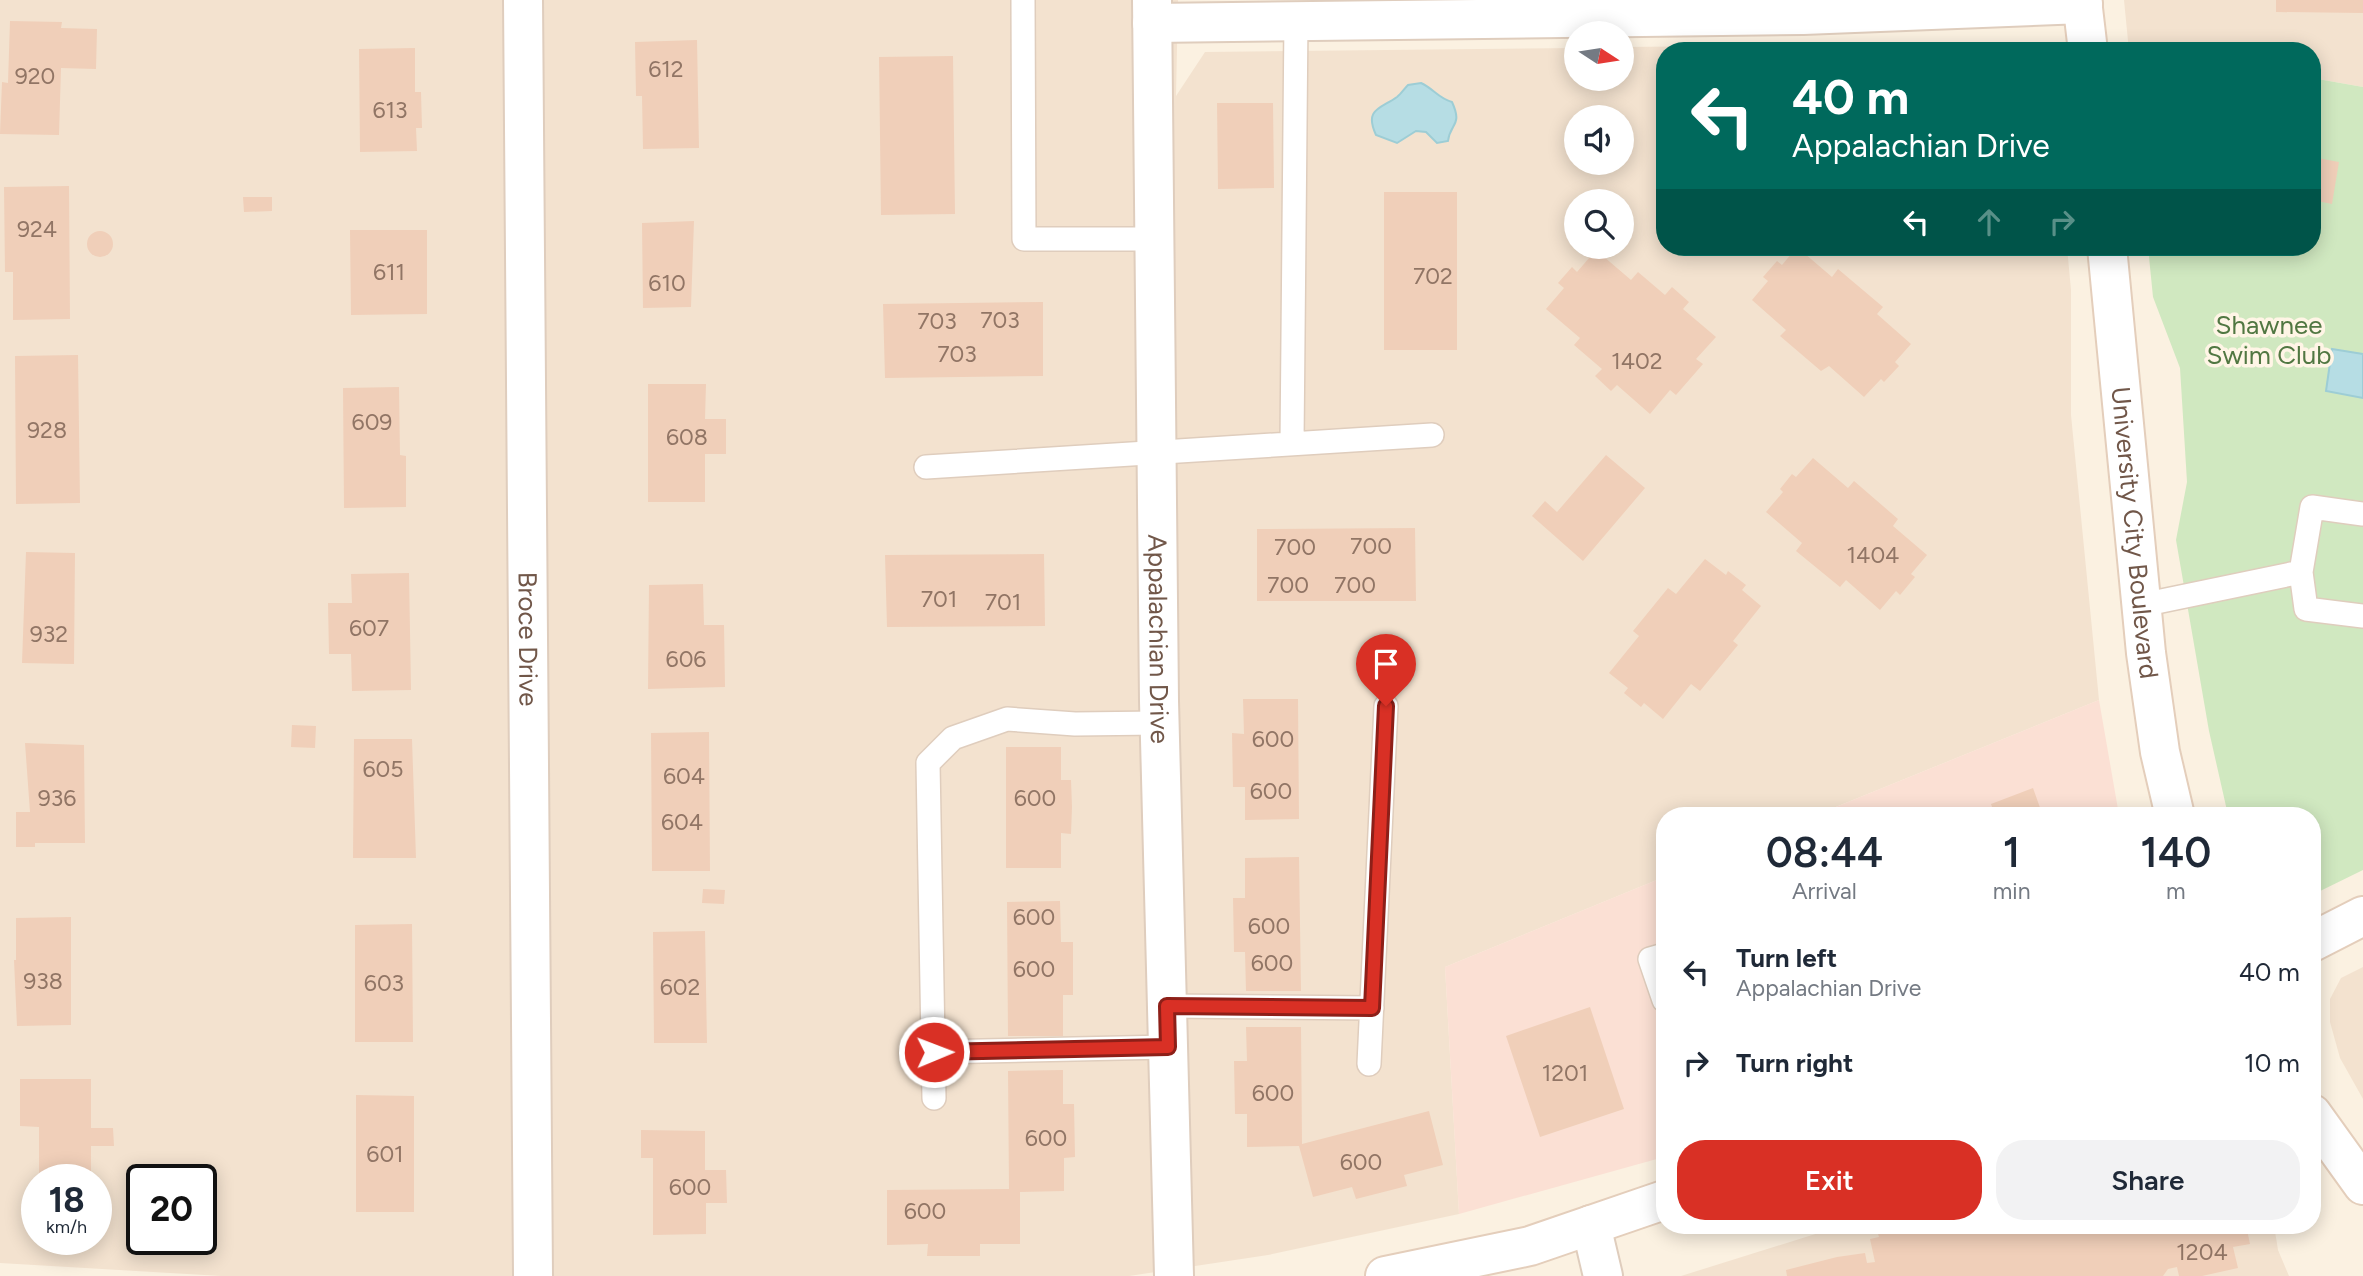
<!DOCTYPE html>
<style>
body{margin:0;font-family:Figtree,sans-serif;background:#f2f2f3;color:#1f2937;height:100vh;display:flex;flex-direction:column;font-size:26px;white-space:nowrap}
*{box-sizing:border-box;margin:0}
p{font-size:23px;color:#747a83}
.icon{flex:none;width:38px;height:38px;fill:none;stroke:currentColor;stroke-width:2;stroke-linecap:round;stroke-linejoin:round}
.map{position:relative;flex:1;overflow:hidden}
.details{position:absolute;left:1656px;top:807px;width:665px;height:427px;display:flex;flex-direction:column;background:#fff;border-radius:28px;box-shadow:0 4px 18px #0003}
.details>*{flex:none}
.guide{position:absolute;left:1656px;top:42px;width:665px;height:214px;border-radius:28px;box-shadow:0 4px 18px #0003;background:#00695c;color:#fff;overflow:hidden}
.needle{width:46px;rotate:102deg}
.fabs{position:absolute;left:1564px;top:21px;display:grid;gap:14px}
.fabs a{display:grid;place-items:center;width:70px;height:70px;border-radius:50%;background:#fff;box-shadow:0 4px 18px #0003;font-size:35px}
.speed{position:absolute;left:21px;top:1164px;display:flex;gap:14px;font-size:35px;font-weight:700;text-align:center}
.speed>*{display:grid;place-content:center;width:91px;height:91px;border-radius:50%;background:#fff;box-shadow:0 4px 18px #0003;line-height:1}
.speed small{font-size:18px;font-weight:400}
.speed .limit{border:4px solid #111;border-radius:10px;background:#fff;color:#111}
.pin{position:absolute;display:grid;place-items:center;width:60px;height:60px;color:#fff;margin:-72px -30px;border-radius:50% 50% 50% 0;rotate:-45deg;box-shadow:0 0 7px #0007}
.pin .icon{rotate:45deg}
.me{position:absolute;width:77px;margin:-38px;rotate:89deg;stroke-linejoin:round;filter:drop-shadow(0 0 5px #0008)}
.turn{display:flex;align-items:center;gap:24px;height:147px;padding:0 21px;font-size:32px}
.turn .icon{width:91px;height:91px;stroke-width:2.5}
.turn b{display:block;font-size:49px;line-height:60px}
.lanes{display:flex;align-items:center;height:66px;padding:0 21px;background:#0003;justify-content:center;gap:35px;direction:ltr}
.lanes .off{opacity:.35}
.eta{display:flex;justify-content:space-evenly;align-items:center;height:119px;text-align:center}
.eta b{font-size:42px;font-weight:600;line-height:49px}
.cta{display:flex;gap:14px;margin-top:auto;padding:14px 21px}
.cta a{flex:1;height:80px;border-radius:28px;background:#d93025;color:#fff;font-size:28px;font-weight:600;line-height:80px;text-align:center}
.cta a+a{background:#f2f2f3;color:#1f2937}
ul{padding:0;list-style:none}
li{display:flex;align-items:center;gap:21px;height:91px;padding:0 21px}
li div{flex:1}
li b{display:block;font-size:26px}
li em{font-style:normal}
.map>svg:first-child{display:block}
.residential{fill:#f3e2cf;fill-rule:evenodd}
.commercial{fill:#fbe0d4}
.green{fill:#d0e8c0}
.water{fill:#b6dde4;stroke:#9dcdd5;stroke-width:2}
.building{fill:#f0cfb9}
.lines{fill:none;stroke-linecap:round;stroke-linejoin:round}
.service-casing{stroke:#dfcdbd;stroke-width:26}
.minor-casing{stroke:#dfcdbd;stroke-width:42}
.secondary-casing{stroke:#e4cebb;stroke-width:42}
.service{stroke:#fff;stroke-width:23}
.minor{stroke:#fff;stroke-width:38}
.secondary{stroke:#fff;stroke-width:38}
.route-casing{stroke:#8d1f18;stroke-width:18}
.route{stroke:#d93025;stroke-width:12}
.labels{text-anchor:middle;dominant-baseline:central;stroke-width:7;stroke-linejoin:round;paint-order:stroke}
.number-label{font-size:23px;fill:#917565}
.park-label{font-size:26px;fill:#517742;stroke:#fff5e6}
.street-label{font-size:26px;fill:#715749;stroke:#fff5e6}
</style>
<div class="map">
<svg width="2363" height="1276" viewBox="0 0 2363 1276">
<rect width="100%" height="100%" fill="#fbf1e1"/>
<path class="residential" d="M0,0H1178L1176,96L1205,52L1577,48V79H1622V47L2024,43L2033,51H1664V247H2067L2071,290V415L2099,700L1816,815L1664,816V877L1445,967L1459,1214L1268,1255L1129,1276H221L0,1263ZM1577,117H1622V163H1577ZM1577,201H1622V247H1577ZM37,1180H96V1239H37ZM142,1180H201V1239H142Z
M2124,0H2363V87L2312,78V51H2129Z
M2363,967V1099L2340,1058L2330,1022V999L2341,978Z
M1844,1225H2274L2278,1250L2289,1276H1681Z"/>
<path class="commercial" d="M2099,700L2119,815H1816Z
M1664,877V1157L1459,1214L1445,967Z"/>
<path class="green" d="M2312,78L2363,87V870L2312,895V816L2228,815L2209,731L2176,540L2187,482L2180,368L2153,297L2148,247H2312Z"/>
<path class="water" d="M1421,83C1434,89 1438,98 1452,102C1463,126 1450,123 1448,141L1437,143L1426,132L1416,131L1397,143L1376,135C1364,109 1380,109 1397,97C1401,94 1404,89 1408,85Z
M2332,349L2363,354V398L2326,391Z"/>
<path class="building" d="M2276,0H2363V13L2276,12Z
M10,21L62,22L61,28L97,29L96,69L61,68L59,135L0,134L2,82L8,83Z
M697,40L699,148L643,149L642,96H636L635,42Z
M415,48V92H421L422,128H416L417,151L360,152L359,49Z
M953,56L955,214L881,215L879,57Z
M1217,103H1273L1274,188L1218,189Z
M2312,157L2339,162L2332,204L2312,200Z
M69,186L70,319L13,320V272H5L4,187Z
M1384,192H1457V350H1384Z
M243,197H272V211L244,212Z
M694,221L691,307L643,308L642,223Z
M350,230H427V314L351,315Z
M87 244a13 13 0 1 1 26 0a13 13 0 1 1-26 0Z
M1797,247L1832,277L1838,269L1883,307L1877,314L1911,344L1895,362L1899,366L1884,382L1881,379L1864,397L1829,366L1821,371L1780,336L1786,330L1752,300L1768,281L1763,277L1777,261L1782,265Z
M1596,250L1631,280L1638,272L1665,295L1672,287L1689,302L1683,309L1716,337L1696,359L1703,364L1676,395L1670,390L1650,414L1617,385L1611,391L1595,376L1602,369L1574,345L1580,338L1546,309L1564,288L1558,283L1572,267L1577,272Z
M1043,302V376L885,378L883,304Z
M78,355L80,503L16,504L15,356Z
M648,384H706L705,419H726V454H705V502H648Z
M399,387L400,455L406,456V507L344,508L343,388Z
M1606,455L1645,488L1583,561L1532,516L1545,501L1557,512Z
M1813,458L1848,488L1854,481L1898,519L1893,526L1927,555L1911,574L1915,577L1900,595L1896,591L1880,610L1846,580L1840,587L1796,551L1802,543L1766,512L1783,492L1780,489L1792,474L1796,477Z
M1415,528L1416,601H1257V529Z
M26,552L75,553L74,664L22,663Z
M1044,554L1045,626L887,627L885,555Z
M1705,559L1726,575L1728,571L1746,585L1742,590L1761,606L1733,641L1738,645L1700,691L1691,684L1663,719L1644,703L1641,707L1624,693L1628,688L1609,673L1639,636L1633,631L1668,588L1676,594Z
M409,573L411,690L352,691L351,654H329L328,603H352L351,574Z
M703,584L704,625H724L725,687L648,689L649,585Z
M1243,699H1298L1299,819L1245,820V787H1233L1232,733L1244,734Z
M292,725L316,726L315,748L291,747Z
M709,732L710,871H652L651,733Z
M354,739H412L416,858H353Z
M25,743L84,745L85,843H35V847H16V812H30Z
M1006,747H1061V780H1071L1072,807L1071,834L1061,833V868H1006Z
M2033,788L2043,816H1995L1991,804Z
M1299,857L1301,991H1246L1245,952H1234L1233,898H1245V858Z
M703,889L725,890L724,904L702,903Z
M1060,901L1061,942H1073V995H1063V1036H1008L1007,902Z
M71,917V1025L17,1026L14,960H16V918Z
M412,924L413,1042H355V925Z
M705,931L707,1043H654L653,932Z
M1590,1007L1624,1109L1540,1137L1506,1036Z
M1246,1027H1301L1302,1144L1429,1111L1443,1165L1404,1175L1407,1186L1356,1199L1352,1187L1313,1197L1299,1146L1247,1147V1114H1235L1234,1061H1247Z
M1063,1070V1104H1074L1075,1157L1064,1158V1191L1020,1192V1244H980V1256H927L928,1244L887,1245V1190L1009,1189L1008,1071Z
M20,1079H91V1128H113L114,1146H91V1180H39V1127L20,1126Z
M356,1095L414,1096V1212H356Z
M641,1130L705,1131V1170H726L727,1203H706V1234L653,1235V1158H641Z
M1902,1225H1917L1918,1228L1935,1225H2246L2250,1244L2233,1247L2238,1268L2202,1276H2179L2177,1267L2168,1269L2163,1276H1787L1786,1270L1837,1257L1865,1253L1867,1263L1875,1262L1870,1239L1879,1237L1877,1230Z"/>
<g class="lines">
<g class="service-casing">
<path id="service" d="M1023,0L1024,239H1154
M1292,443L1296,19
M926,467L1432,435
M2363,514L2312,507L2301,572L2306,609L2363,616
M2142,605L2301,572
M1664,955L1650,959L1664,1000
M1167,1006L1372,1008
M934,1052L1168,1047
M1369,1064L1386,706
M934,1098L928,763L953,738L1007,719L1075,724L1159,723"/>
</g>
<g class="minor-casing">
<g id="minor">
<path id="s1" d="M523,0L533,1276"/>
<path id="s2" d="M1152,0L1159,701L1174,1276"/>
<path d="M1152,23L1803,15L2083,4"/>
<path d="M1591,1225L1603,1276"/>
</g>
</g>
<g class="secondary-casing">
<g id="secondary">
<path d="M2082,0L2088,51"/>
<path id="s3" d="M2107,247L2146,653L2160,752L2175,816"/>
<path d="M2312,942L2363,916"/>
<path d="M2312,1114L2363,1185"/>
<path d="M1385,1276L1530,1246L1664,1200"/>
</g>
</g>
<use href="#service" class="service"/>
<use href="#minor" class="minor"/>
<use href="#secondary" class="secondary"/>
</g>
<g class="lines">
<g class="route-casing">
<path id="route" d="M934,1052L1168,1047L1167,1006L1372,1008L1386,706"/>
</g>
<use href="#route" class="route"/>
</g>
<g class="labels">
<g class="number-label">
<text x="666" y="69">612</text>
<text x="35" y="76">920</text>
<text x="390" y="110">613</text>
<text x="37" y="229">924</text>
<text x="389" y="272">611</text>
<text x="1433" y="276">702</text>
<text x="667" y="283">610</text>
<text x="1000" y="320">703</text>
<text x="937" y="321">703</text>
<text x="957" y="354">703</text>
<text x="1637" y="361">1402</text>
<text x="372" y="422">609</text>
<text x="47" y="430">928</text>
<text x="687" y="437">608</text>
<text x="1371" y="546">700</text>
<text x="1295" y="547">700</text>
<text x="1873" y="555">1404</text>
<text x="1288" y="585">700</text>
<text x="1355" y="585">700</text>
<text x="939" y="599">701</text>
<text x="1003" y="602">701</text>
<text x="369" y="628">607</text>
<text x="49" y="634">932</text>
<text x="686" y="659">606</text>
<text x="1273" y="739">600</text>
<text x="383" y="769">605</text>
<text x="684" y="776">604</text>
<text x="1271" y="791">600</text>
<text x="57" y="798">936</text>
<text x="1035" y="798">600</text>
<text x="682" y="822">604</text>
<text x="1034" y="917">600</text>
<text x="1269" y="926">600</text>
<text x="1272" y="963">600</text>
<text x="1034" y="969">600</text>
<text x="43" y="981">938</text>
<text x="384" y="983">603</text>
<text x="680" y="987">602</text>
<text x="1565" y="1073">1201</text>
<text x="1273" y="1093">600</text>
<text x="1046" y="1138">600</text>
<text x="385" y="1154">601</text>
<text x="1361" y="1162">600</text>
<text x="690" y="1187">600</text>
<text x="925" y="1211">600</text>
<text x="2202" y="1252">1204</text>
</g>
<g class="park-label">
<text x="2269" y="325">Shawnee<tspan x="2269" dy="30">Swim Club</tspan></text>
</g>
<g class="street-label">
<text stroke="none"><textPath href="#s3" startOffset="287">University City Boulevard</textPath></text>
<text stroke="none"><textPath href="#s1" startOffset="639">Broce Drive</textPath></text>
<text stroke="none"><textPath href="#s2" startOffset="639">Appalachian Drive</textPath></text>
</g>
</g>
</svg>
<div class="fabs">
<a><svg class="needle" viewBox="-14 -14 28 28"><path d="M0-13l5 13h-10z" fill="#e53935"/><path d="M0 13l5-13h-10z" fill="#747a83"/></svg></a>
<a><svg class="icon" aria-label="sound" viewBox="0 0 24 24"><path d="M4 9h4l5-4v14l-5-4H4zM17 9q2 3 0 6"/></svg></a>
<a><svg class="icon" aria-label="search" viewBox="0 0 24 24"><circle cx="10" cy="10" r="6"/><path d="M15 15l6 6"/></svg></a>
</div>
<div class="speed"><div>18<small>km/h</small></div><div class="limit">20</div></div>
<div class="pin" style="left:1386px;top:706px;background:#d93025"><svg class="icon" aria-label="arrive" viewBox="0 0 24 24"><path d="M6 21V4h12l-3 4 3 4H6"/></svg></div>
<svg class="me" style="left:934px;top:1052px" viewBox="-20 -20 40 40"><circle r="17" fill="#d93025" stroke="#fff" stroke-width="3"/><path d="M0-11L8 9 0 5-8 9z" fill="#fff"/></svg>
<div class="guide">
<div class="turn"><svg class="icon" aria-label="left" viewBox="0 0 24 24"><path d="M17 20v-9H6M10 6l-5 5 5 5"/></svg><div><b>40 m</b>Appalachian Drive</div></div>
<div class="lanes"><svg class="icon" aria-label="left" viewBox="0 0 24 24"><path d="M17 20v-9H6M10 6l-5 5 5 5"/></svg><svg class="icon off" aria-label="ahead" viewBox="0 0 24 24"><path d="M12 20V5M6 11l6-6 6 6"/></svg><svg class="icon off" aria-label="right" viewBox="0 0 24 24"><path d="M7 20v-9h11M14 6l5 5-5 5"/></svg></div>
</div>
<section class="details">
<div class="eta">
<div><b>08:44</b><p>Arrival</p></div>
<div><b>1</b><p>min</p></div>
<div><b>140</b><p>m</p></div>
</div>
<ul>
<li><svg class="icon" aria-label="left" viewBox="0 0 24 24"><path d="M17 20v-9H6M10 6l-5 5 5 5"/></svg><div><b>Turn left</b><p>Appalachian Drive</p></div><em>40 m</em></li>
<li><svg class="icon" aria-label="right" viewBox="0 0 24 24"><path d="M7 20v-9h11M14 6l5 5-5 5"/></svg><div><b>Turn right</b></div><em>10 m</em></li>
</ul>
<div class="cta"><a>Exit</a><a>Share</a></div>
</section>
</div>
